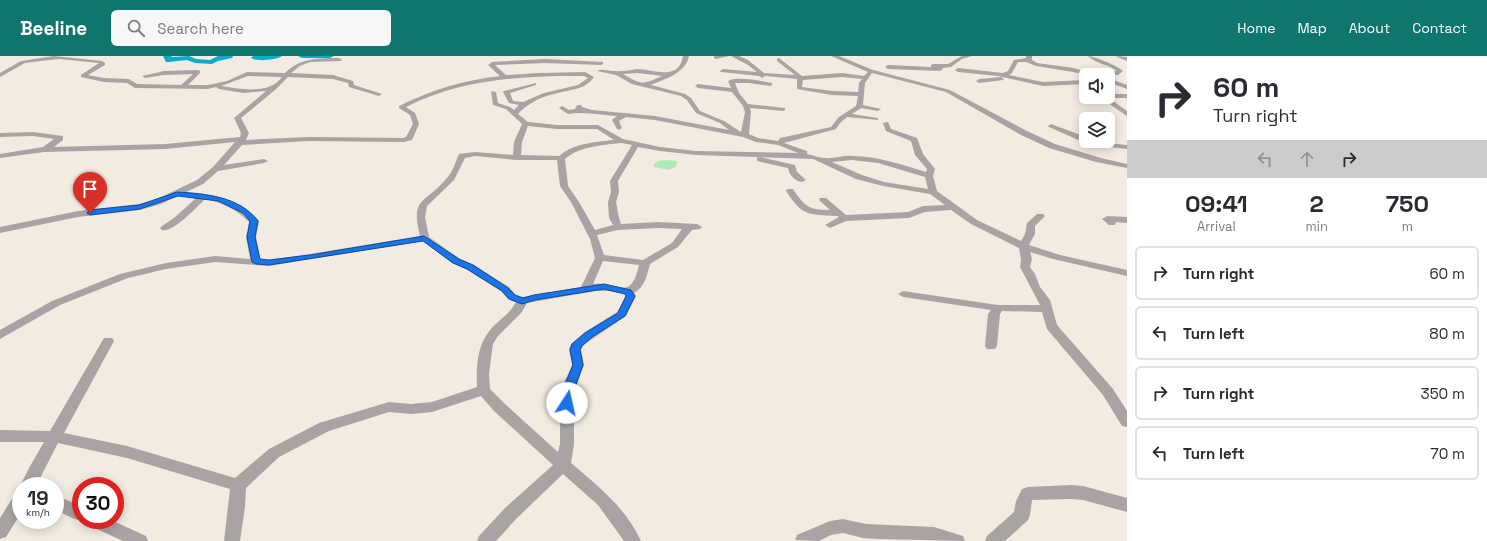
<!DOCTYPE html>
<style>
body{margin:0;font-family:"Space Grotesk",sans-serif;background:#f7f7f7;color:#2b2b33;height:100vh;display:flex;flex-direction:column;font-size:15px;white-space:nowrap}
*{box-sizing:border-box;margin:0}
p{font-size:13px;color:#7c7c81}
.icon{flex:none;width:22px;height:22px;fill:none;stroke:currentColor;stroke-width:2;stroke-linecap:round;stroke-linejoin:round}
.map{position:relative;flex:1;overflow:hidden}
.drawer{display:flex;flex-direction:column;background:#fff;width:360px}
.drawer>*{flex:none}
.banner{background:#fff;color:#2b2b33;overflow:hidden}
.tools{position:absolute;left:1079px;top:12px;display:grid;gap:8px}
.tools a{display:grid;place-items:center;width:36px;height:36px;border-radius:6px;background:#fff;box-shadow:0 2px 10px #0003;font-size:20px}
.speed{position:absolute;left:12px;top:421px;display:flex;gap:8px;font-size:20px;font-weight:700;text-align:center}
.speed>*{display:grid;place-content:center;width:52px;height:52px;border-radius:50%;background:#fff;box-shadow:0 2px 10px #0003;line-height:1}
.speed small{font-size:10px;font-weight:400}
.speed .limit{border:6px solid #d22;background:#fff;color:#111}
.pin{position:absolute;display:grid;place-items:center;width:34px;height:34px;color:#fff;margin:-41px -17px;border-radius:50% 50% 50% 0;rotate:-45deg;box-shadow:0 0 4px #0007}
.pin .icon{rotate:45deg}
.me{position:absolute;width:44px;margin:-22px;rotate:10deg;stroke-linejoin:round;filter:drop-shadow(0 0 3px #0008)}
.turn{display:flex;align-items:center;gap:14px;height:84px;padding:0 20px;font-size:18px}
.turn .icon{width:52px;height:52px;stroke-width:2.5}
.turn b{display:block;font-size:28px;line-height:34px}
.lanes{display:flex;align-items:center;height:38px;padding:0 20px;background:#0003;justify-content:center;gap:20px;direction:ltr}
.lanes .off{opacity:.35}
.eta{display:flex;justify-content:space-evenly;align-items:center;height:68px;text-align:center}
.eta b{font-size:24px;font-weight:600;line-height:28px}
ul{padding:0;list-style:none}
li{display:flex;align-items:center;gap:12px;height:54px;margin:0 8px 6px;padding:0 12px;border:2px solid #e1e1e2;border-radius:6px}
li div{flex:1}
li b{display:block;font-size:15px}
li em{font-style:normal}
header{display:flex;align-items:center;gap:24px;box-sizing:border-box;height:56px;padding:0 20px;background:#0f766e;color:#fff}
header strong{font-size:19px}
nav{display:flex;gap:22px;margin-inline-start:auto;font-size:14px}
.search{width:280px;height:36px;background:#f7f7f7;display:flex;align-items:center;gap:10px;box-sizing:border-box;padding:0 14px;border-radius:6px;color:#7c7c81;font-size:15px}
main{display:flex;flex:1;min-height:0}
.map>svg:first-child{display:block}
.green{fill:#acebb7}
.lines{fill:none;stroke-linecap:round;stroke-linejoin:round}
.river{fill:#0cabc7;fill-rule:evenodd}
.minor{fill:#a9a4a3;fill-rule:evenodd}
.route{fill:#1a73e8;stroke:#114b97}
</style>
<header>
<strong>Beeline</strong>
<div class="search"><svg class="icon" aria-label="search" viewBox="0 0 24 24"><circle cx="10" cy="10" r="6"/><path d="M15 15l6 6"/></svg>Search here</div>
<nav><a>Home</a><a>Map</a><a>About</a><a>Contact</a></nav>
</header>
<main>
<div class="map">
<svg width="1127" height="485" viewBox="0 0 1127 485">
<rect width="100%" height="100%" fill="#f2ebe2"/>
<path class="green" d="M666,104L677,105L676,111L669,114L654,111V108L658,105Z"/>
<g class="lines">
<path class="river" d="M163,0H171L172,1L189,0L196,3L210,4L218,0H233L232,2L218,5L212,8L195,7L187,4L169,6H166Z
M253,0H282C276,4 257,6 251,2Z
M298,0H334L330,2H302Z"/>
<path class="minor" d="M54,0L102,5L105,7V9L88,19L104,22L129,23L137,28L181,29L193,18L164,19L145,22L142,20L164,15L198,14L200,15V17L188,29H208L227,25L247,16L285,17C300,2 318,2 339,2L342,4L341,5L310,6L300,10L291,17L333,19L353,25L354,29L382,38L379,40L349,31L348,27L333,23L288,21L275,34L241,62L249,77L246,84L308,81L403,82L406,81L413,68L410,59L399,52V50C431,34 464,24 500,20L488,9L492,6L545,3L603,6V8L601,9L545,7L495,9L506,19L539,17L585,16L594,21C584,35 570,33 554,38C541,41 528,47 518,58L528,66L557,69H598L623,83L660,91L696,95L798,97L778,89L756,86L743,81L655,64L626,61L619,65L622,72L619,74L617,73L612,64L617,60C600,59 584,55 568,58L559,52L562,50L569,54L575,53L577,49H581L582,51L592,54L655,60L729,74L720,67L696,57L687,44L681,40L632,28L616,19L597,15C602,12 609,15 615,15C622,16 630,14 637,13C653,13 679,26 683,0H689C686,17 665,23 651,29L685,38L691,42L700,55L724,65L741,76L745,56L743,50L732,36L698,32L695,30L698,28L731,32L728,25C736,20 762,25 772,27V29L770,30L749,27H735L739,37L748,48L785,52V54L783,55L750,52L751,56L749,78L758,82L778,85L780,82L831,71L839,61L856,50L858,40L832,39L797,33V23L765,20L762,22L759,20L721,16L720,15L723,13L757,16L748,9L731,0H739L748,4L764,17L795,19L777,5V3L779,2L802,20L842,17L864,20L868,16L831,0H839L873,14L950,34L1027,75L1055,88L1101,102L1127,108V112L1096,106L1049,92L1021,79L946,36L872,17L865,27L863,49L881,53L878,55L861,52L852,58L878,62V64L847,61L840,67L836,73L784,87L807,95V98C813,99 819,102 825,102C834,103 844,99 853,100C878,100 902,109 926,116L927,113L915,99L911,85L886,75L883,67L888,66L891,73L917,82L923,98L935,113L933,120L937,135L977,164L1021,185L1025,178L1027,167L1037,158H1043L1045,160L1035,170V178L1029,189L1060,199L1127,214V220L1053,203L1030,196L1032,203L1030,211L1035,218L1040,231L1050,244L1057,269L1113,333L1127,355V371L1122,370L1103,339L1047,273L1042,256L1002,255L1000,258L997,290L995,293H987L985,290L988,258L991,254L903,241L898,238L903,235L998,249H1040L1020,211L1021,203L1019,192L971,168L951,154L925,156L909,162L846,165L830,172L825,169L839,161L837,160C808,158 803,161 786,135L787,133H793C805,151 809,154 830,154L819,144L820,142H826L846,159L908,156L923,150L945,149L930,138L883,130L856,123L813,103L696,99L660,95L638,91L618,125L619,136L616,146L619,162L621,168L658,166L697,168L702,171L700,173L692,174L678,191L650,208C647,219 645,231 634,237L636,240L626,260L582,290L581,293L584,309L576,331L574,347V388L571,407C598,430 626,452 641,485H624L598,449L563,418L517,462L496,485H477L479,480L505,452L553,409L494,355L481,340L432,356L411,358L389,356L329,375L279,401L246,432L245,451L240,485H224L230,433L127,402L58,387L36,430H21V431L20,430L29,412L44,386H0V374L50,375L104,282H112L114,285L64,377L127,390L235,422L269,393L319,367L389,346L411,348L432,346L477,331C476,312 477,289 490,274C498,264 510,258 516,246L508,243L501,235L466,213L452,207L423,185L269,210L215,206L166,213L128,222L60,249L0,283V274L52,245L120,218L166,207L215,200L250,203L246,181L249,166C237,154 222,146 205,143C197,151 173,177 162,174L160,172L162,170L174,162L196,142L177,140L161,148L140,154L78,161L0,177V171L78,155L139,148L155,144L197,124L213,111L235,86L165,93L44,96L0,102V98L43,91L54,83L33,80L0,81V77L33,76L63,80V84L54,91L165,88L240,81L241,77L234,62L266,35L243,37L219,33L216,31L208,33L135,32L127,27L104,26L81,21V19L99,7L59,3L41,5L25,7L0,21V17L21,5ZM638,17L662,20C642,29 642,29 623,18ZM248,20L282,21C269,39 240,33 221,30ZM563,20H584L588,22L578,29L544,37L523,46L513,45L510,37L536,29V27L504,35L503,36L509,47L519,49L514,54L510,51L498,47L496,36L491,35L493,49L506,53L522,68L514,86L513,99L475,96L459,98C455,107 453,116 446,123C425,148 410,141 420,180L310,198L269,204L260,203L256,181L259,165C241,143 211,138 186,136L203,128L218,115L264,107L268,105L264,103L224,109L242,89L308,85L404,86L412,84L419,68L415,57L406,51C455,26 508,21 563,20ZM842,21L862,23L859,27L858,36L832,35L802,31L803,24ZM528,70L557,73H597L614,84C595,86 574,87 559,100L521,99L522,86ZM622,87L632,89L610,125L611,136L608,146L609,162L613,169L595,174L579,146L568,130L565,103C580,90 603,89 622,87ZM475,100L517,104H557L560,130L571,146L590,183L595,202L581,231L523,241L516,239L509,231L474,209L460,203L429,181L425,161L427,150L454,124L465,102ZM852,104L878,107L925,121L928,133L884,126L862,119L832,106ZM658,172L682,173L672,187L643,204L604,199L597,179L618,174ZM603,205L639,209C630,247 620,225 593,228ZM595,235H608L625,238L626,240L617,256L585,276L571,288L569,293L572,309L562,331L560,347V388L558,396L504,347L490,333L489,318L493,288L498,280L522,256L527,247Z
M714,0H729L716,3L714,2Z
M962,0H972L962,3L951,11L942,12L943,13L940,15L888,13L885,11L888,9L931,11V9L933,8H948Z
M1026,0H1032V4L1037,7L1074,12L1094,19H1086L1073,16L1036,10L1026,6H1018L1012,17L1009,19L1043,26L1086,24V28L1043,30L998,20L958,16L955,14L958,12L1003,17L1008,15L1014,4L1026,2Z
M1088,0C1094,0 1118,10 1123,15L1118,19H1094L1097,17L1117,15C1108,8 1098,9 1088,0Z
M1116,0L1127,1V5L1117,1Z
M1001,21L1004,23L1003,24L979,27L976,25L979,23Z
M1108,22L1127,29V33L1108,26Z
M1108,38H1127V42H1109L1127,55V60L1105,45L1103,41H1108Z
M1051,68L1086,81V85L1127,89V93L1100,90L1085,87L1049,71L1048,70Z
M757,101H760L795,109L797,116L806,124L802,126C795,125 789,119 788,112L757,105Z
M1107,160L1127,161V167L1116,166L1115,169H1109L1102,163Z
M1071,429L1083,430L1127,442V456L1083,444L1071,443L1032,444L1030,459L1028,464L1005,485H985L987,480L1014,456L1016,445L1022,433L1028,431Z
M21,436V457L6,481L0,483V462L15,438Z
M55,439L81,450V464H84C76,466 63,457 55,453Z
M843,463L866,468L934,471L963,480L965,485L878,483L863,482L843,477L831,479L819,485L795,484L797,479L830,465Z
M86,464H111L146,480L148,485H123L88,469Z"/>
</g>
<path class="route" d="M177,136C206,138 239,140 258,165L255,181L260,203L269,204L310,199L424,180L459,203L473,209L508,232L515,239L523,242L534,239L604,228L631,234L635,240L625,260L592,281L582,290L580,294L583,309L575,331L571,350H563L562,347L564,331L573,309L570,294L572,288L585,277L618,257L626,240L625,238L604,233L535,244L522,248L519,247L509,243L502,235L467,213L453,207L423,185L269,209L256,208L252,206L247,181L250,165L243,157L218,145L178,140L140,153L90,159L87,157L90,154L139,149Z"/>
</svg>
<div class="tools">
<a><svg class="icon" aria-label="sound" viewBox="0 0 24 24"><path d="M4 9h4l5-4v14l-5-4H4zM17 9q2 3 0 6"/></svg></a>
<a><svg class="icon" aria-label="layers" viewBox="0 0 24 24"><path d="M12 4l9 5-9 5-9-5zM3 14l9 5 9-5"/></svg></a>
</div>
<div class="speed"><div>19<small>km/h</small></div><div class="limit">30</div></div>
<div class="pin" style="left:90px;top:157px;background:#d93025"><svg class="icon" aria-label="arrive" viewBox="0 0 24 24"><path d="M6 21V4h12l-3 4 3 4H6"/></svg></div>
<svg class="me" style="left:567px;top:347px" viewBox="-20 -20 40 40"><circle r="19" fill="#fff"/><path d="M0-13L10 11 0 6-10 11z" fill="#1a73e8"/></svg>
</div>
<section class="drawer">
<div class="banner">
<div class="turn"><svg class="icon" aria-label="right" viewBox="0 0 24 24"><path d="M7 20v-9h11M14 6l5 5-5 5"/></svg><div><b>60 m</b>Turn right</div></div>
<div class="lanes"><svg class="icon off" aria-label="left" viewBox="0 0 24 24"><path d="M17 20v-9H6M10 6l-5 5 5 5"/></svg><svg class="icon off" aria-label="ahead" viewBox="0 0 24 24"><path d="M12 20V5M6 11l6-6 6 6"/></svg><svg class="icon" aria-label="right" viewBox="0 0 24 24"><path d="M7 20v-9h11M14 6l5 5-5 5"/></svg></div>
</div>
<div class="eta">
<div><b>09:41</b><p>Arrival</p></div>
<div><b>2</b><p>min</p></div>
<div><b>750</b><p>m</p></div>
</div>
<ul>
<li><svg class="icon" aria-label="right" viewBox="0 0 24 24"><path d="M7 20v-9h11M14 6l5 5-5 5"/></svg><div><b>Turn right</b></div><em>60 m</em></li>
<li><svg class="icon" aria-label="left" viewBox="0 0 24 24"><path d="M17 20v-9H6M10 6l-5 5 5 5"/></svg><div><b>Turn left</b></div><em>80 m</em></li>
<li><svg class="icon" aria-label="right" viewBox="0 0 24 24"><path d="M7 20v-9h11M14 6l5 5-5 5"/></svg><div><b>Turn right</b></div><em>350 m</em></li>
<li><svg class="icon" aria-label="left" viewBox="0 0 24 24"><path d="M17 20v-9H6M10 6l-5 5 5 5"/></svg><div><b>Turn left</b></div><em>70 m</em></li>
</ul>
</section>
</main>
